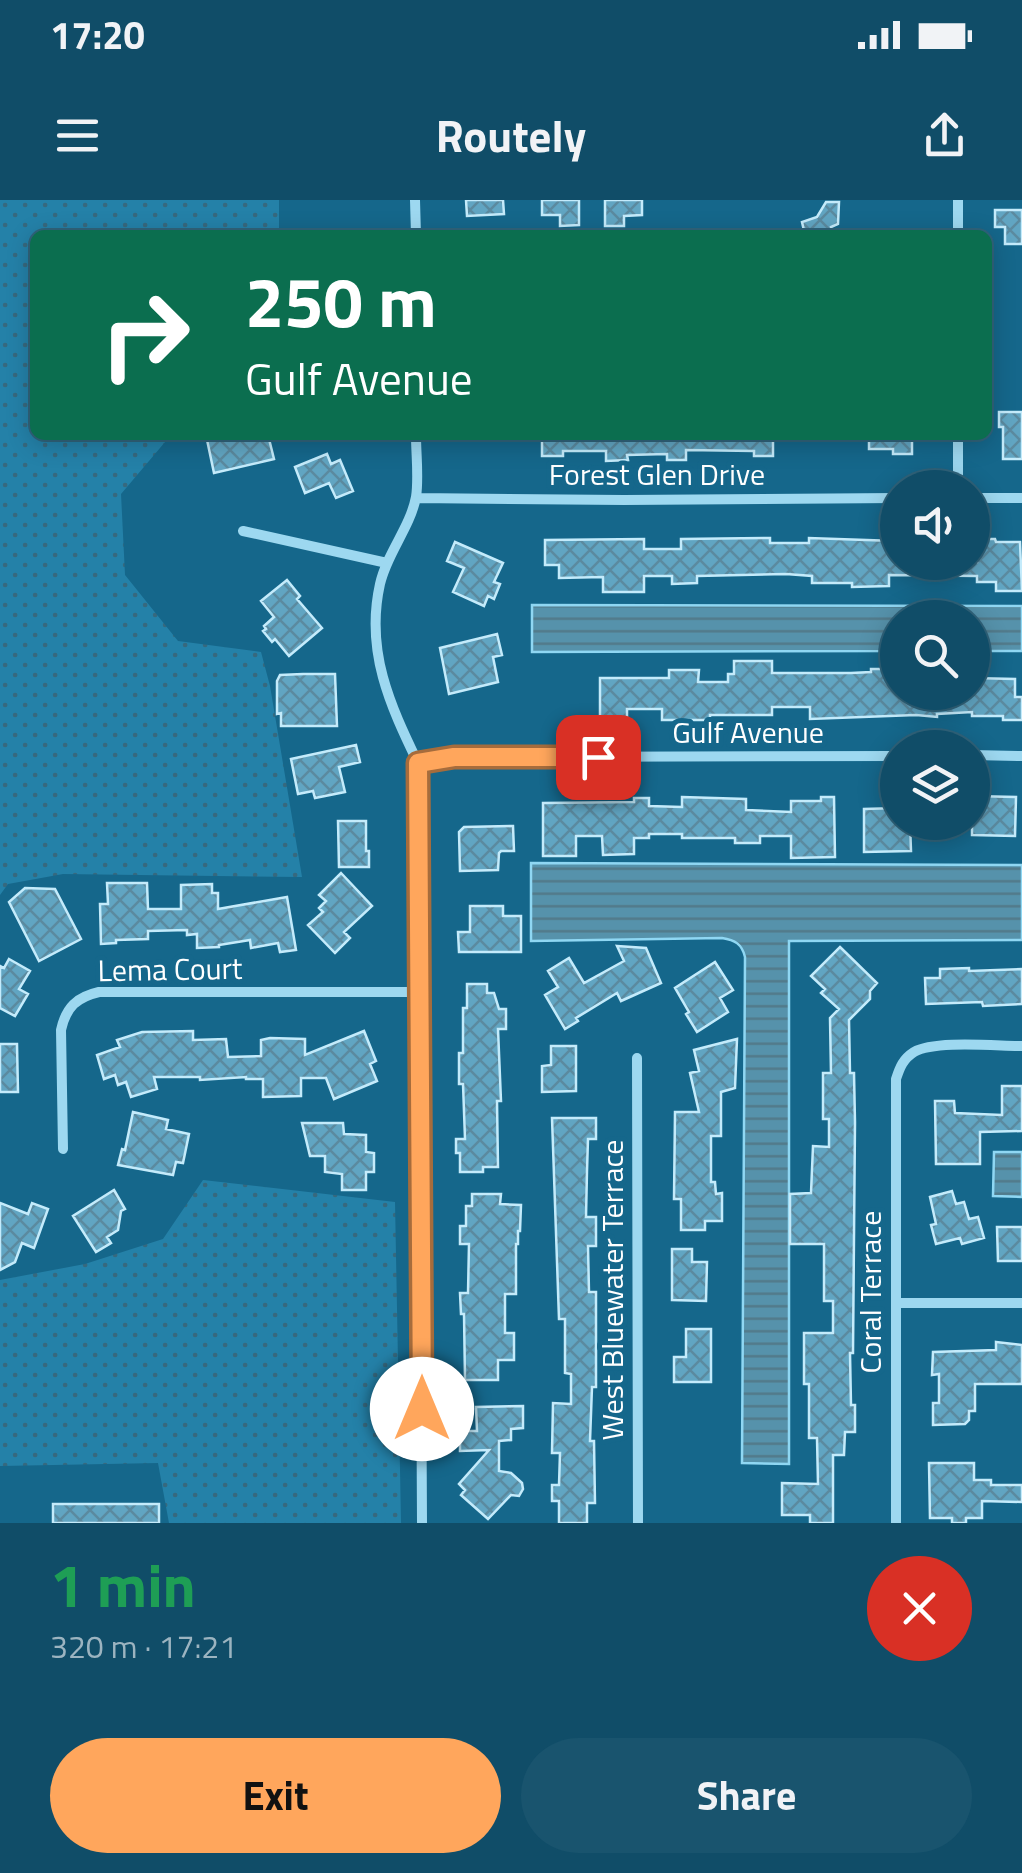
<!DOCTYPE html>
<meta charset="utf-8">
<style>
body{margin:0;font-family:"Titillium Web",sans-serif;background:#19546e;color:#f1f3f6;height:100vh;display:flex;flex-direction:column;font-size:38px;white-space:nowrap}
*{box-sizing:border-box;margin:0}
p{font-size:32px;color:#9cb4c0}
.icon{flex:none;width:55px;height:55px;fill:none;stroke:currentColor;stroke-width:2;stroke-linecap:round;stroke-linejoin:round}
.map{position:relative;height:1323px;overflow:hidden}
.details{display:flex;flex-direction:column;background:#104d68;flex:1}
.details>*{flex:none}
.hud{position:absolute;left:30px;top:30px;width:962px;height:210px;border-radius:15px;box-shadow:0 5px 25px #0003,0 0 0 2px #30647c;background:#0b6e4f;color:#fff;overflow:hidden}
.tools{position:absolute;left:880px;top:270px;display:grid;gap:20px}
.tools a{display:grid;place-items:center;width:110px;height:110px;border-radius:50%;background:#104d68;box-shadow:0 5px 25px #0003,0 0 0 2px #30647c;font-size:50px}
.pin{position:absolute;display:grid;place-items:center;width:85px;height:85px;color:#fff;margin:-42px;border-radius:20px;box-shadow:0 5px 15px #0006}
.me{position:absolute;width:110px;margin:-55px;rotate:0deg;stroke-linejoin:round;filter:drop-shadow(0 0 8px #0008)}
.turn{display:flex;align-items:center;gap:35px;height:210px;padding:0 50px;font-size:45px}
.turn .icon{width:130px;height:130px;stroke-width:2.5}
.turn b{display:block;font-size:70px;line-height:85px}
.round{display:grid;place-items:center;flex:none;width:105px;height:105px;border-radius:52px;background:#19546e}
.summary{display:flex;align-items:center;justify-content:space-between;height:170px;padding:0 50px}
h1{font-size:60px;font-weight:700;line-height:75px;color:#1e9e55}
.primary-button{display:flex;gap:20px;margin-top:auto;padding:20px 50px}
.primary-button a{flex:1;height:115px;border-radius:60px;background:#ffa65c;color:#111;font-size:40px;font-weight:700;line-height:115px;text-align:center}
.primary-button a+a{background:#19546e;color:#f1f3f6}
.status{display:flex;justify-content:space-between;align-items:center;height:70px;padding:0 50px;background:#104d68;direction:ltr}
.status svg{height:28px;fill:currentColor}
header{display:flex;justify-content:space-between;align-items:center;height:130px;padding:0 50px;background:#104d68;font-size:45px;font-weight:700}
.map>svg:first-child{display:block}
.grass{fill:url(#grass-dots)}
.water{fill:url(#water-rules);stroke:#8fd7f3;stroke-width:2.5}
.building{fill:url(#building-cross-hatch);stroke:#c4ebfb;stroke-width:2.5}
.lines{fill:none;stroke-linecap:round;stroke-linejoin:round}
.minor{stroke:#9dd8f0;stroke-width:10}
.route-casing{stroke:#a66c3c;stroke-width:25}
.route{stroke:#ffa65c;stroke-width:18}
.labels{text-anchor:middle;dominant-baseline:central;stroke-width:10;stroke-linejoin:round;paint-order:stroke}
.street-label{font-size:30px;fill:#fff;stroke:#15678b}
</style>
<div class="status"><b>17:20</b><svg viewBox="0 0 49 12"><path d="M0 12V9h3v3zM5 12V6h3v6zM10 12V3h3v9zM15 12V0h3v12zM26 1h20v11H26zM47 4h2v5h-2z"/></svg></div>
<header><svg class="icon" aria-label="menu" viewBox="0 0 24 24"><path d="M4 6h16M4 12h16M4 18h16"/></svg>Routely<svg class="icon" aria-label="share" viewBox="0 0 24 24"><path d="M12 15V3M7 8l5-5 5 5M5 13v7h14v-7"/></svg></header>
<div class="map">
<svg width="1022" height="1323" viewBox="0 0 1022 1323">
<defs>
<pattern id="grass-dots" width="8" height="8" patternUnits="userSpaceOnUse" patternTransform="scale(2.5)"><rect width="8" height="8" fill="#2481a8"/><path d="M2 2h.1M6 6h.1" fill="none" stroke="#36697f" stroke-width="1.8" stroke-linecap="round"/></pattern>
<pattern id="water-rules" width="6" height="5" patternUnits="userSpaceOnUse" patternTransform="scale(2.5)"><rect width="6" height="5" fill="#5692ab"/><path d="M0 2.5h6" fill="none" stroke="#527a8a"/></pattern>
<pattern id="building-cross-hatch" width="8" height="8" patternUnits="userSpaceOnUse" patternTransform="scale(2.5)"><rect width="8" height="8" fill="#61a5c2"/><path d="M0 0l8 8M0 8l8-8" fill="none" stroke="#5b8a9f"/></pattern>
</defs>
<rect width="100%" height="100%" fill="#15678b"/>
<path class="grass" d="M0,0H279V35H35V235H171L121,294L125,375L178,441L261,452L270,486L302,677L63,674L8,684L0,695Z
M203,980L395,1002L401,1323H169L158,1263L0,1266V1080L85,1064L163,1039Z"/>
<path class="water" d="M532,405L1022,406V451H973L972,418H898L897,451L532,452Z
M531,663L1022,665V740L789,741V1264L742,1263L745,757C742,744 735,740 722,738L531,741Z
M994,952H1022V997L993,996Z"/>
<path class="building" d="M466,0H503L504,14L467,16Z
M542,0H579V25L560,26V15H542Z
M605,0H642V15L624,16V26H605Z
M826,2H839L838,24L831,27L833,35H805L802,22L817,17Z
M995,10H1022V44H1005V27H995Z
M999,212H1022V259H1003V227H999Z
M206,235H268L274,259L214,273Z
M542,235H773V256H754V251L686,250V260H667V254L627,255L628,260L606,261V251H563V256H542Z
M869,235H912V254H893V249H869Z
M327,254L331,264L340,260L353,291L336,298L329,283L305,293L295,267Z
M770,338V343H809V338L895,341L896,362H977V339H995L996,342H1020L1022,391H996V382H977V376L889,375V386L852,387V383H812V376L786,374L697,376V383L672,384V376H644V392H603V377L559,378V365H545V340L644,339V349H681V339Z
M455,342L503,363L494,382L500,384L494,399L488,396L484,406L453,392L464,368L447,361Z
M287,380L300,396L297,399L322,428L289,456L275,439L272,442L263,431L266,429L264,426L274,417L261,401Z
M497,434L502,455L493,457L498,482L449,494L440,448Z
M734,461H772V473H851L871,472V469H897V492H973V478L1015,479V497H1022V520H1003V516H972V512L937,514V517L916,515L810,519V507H772V515H710V520H662V509H627V520H600V478H669V470H699L698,482H728V474H734Z
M303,474H335L337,526H281V513L277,514V481L280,475Z
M356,545L360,562L339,567L345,592L315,598L313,591L298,594L291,559Z
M972,596L1016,597L1015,636L972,635Z
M682,597L746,599V610L791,612V601H821V597H834L835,657L791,658V636H760V643H735V638H682V634H649V638H634V654L603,655L602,636H576V656H543V603L634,602V598H649V606L682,607Z
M898,608V622H910L911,651L864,652V609Z
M338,621H366V651H369V667H339Z
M513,626L514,651H501L499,653L498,670L460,671L459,632L464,627Z
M341,673L372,706L344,732L350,738L335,753L308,725L323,712L319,708L326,701L319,695Z
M107,683H147L148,709H181V685L212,684V693H218V709L287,697L296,750L280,752L278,743L251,748L250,740L219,745V747L197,748V734L187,735V730L148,731V739L116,740V743L101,744L100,704H108Z
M25,688L55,689L81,739L39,761L9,702Z
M470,706H503V716H521V752H459L458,732H470Z
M617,746L646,748L661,783L621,801L617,793L576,818L578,821L565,829L545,795L558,787L548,771L569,758L584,783L624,761Z
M840,747L877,783L870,791V799L849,820L850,873H854L855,922L853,1153H850L851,1205H855V1232H845L844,1255H833V1323H810V1315H782V1283L818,1284L817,1238H809V1184H804V1133H833V1101H824V1044H790V994L811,993L813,946L829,947V919H823V873H831L830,818L839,809L821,793L825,789L811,776Z
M9,759L30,771L19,789L28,794L15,816L0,808V766L4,768Z
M715,762L733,790L720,798L728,812L697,832L686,814L689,812L675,788Z
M969,768V771L1022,769V804L983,806L982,802L926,804L925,778H940V769Z
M467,784H487V793H494L499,809H506V829H498L501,901H497L498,967H483V972H460V953H456V939H465L463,884H459V853H463V808H467Z
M193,831V840L226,839L228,857L261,856V840L270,838L305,839V855L364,831L376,861L370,864L377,881L334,899L326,878H301V896L263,897V879H246V877L200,880V877H154L157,889L131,897L126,882L118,885L115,875L104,879L97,855L120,847L117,840L142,832Z
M737,839L735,888L721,892V936H711V982H715L716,994L722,993V1021H705V1030H681V999H674L675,912H699L690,873L699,871L694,850Z
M0,844H17L18,892H0Z
M551,846H576V891L542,892V866L551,865Z
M1002,886H1022V931L980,932V964H936L935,901H954L955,913L1002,915Z
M133,912L168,920L166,929L189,934L183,963L176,962L173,975L118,965L122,949L125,950Z
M552,918H596V939H588L587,971L586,1017H596V1046H588L589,1092H596V1187H592L590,1241H594L595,1303H587V1323H559V1301H552V1285H559L560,1253H552L553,1203L571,1204V1174L565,1173V1119H559Z
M302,923H343L344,934L366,935V952L374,953V972H366V990H342V974L325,972V956H310Z
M114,990L125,1009L121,1011L118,1030L107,1037L111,1043L96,1052L73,1016Z
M952,991L956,1004L964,1002L969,1019L978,1017L984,1038L962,1044L960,1038L936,1044L931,1025L936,1024L930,997Z
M472,994H501L500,1004L521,1005L520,1031H518V1044H516V1094H505V1133H514V1160H498V1180H465L464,1114H461L460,1093H468L469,1044H460V1026H466V1006H472Z
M0,1003L28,1014L32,1003L48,1009L34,1048L22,1043L15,1062L0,1070Z
M997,1027H1022V1061H998Z
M672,1049H692V1062H707L706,1101L672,1100Z
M686,1129H711V1182H674V1157H686Z
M996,1142L1022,1145V1184H975V1211H969V1220L965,1224L933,1225V1203H939V1174L932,1175L933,1152L996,1150Z
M523,1206V1228L511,1229V1240L499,1241V1271L511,1273L522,1283L523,1289L519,1296L511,1295L488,1319L461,1295L465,1290L459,1284L489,1250L460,1251V1231H477L476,1207Z
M929,1263H974V1280H991V1285H1022V1302L982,1301V1318H966V1323H952V1318H930Z
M53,1304H159V1323H53Z"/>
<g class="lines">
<path class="minor" d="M415,0L416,35
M958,35V0
M416,235C416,255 419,278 416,297C410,328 387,353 380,384C365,451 390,505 418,563L422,1323
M958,288V235
M416,298L624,300L898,298
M972,298H1022
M243,331L387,363
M972,555L1022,556
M418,563L455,557L898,556
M637,858L638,1323
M63,949L61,830C66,807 77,797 99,792H419
M896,1103H1022
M896,1323V879C900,867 903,859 914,852C934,840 997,846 1022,846"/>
</g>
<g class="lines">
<g class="route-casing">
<path id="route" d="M422,1209L418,563L454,557H598"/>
</g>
<use href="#route" class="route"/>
</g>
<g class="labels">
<g class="street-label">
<text x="657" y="274">Forest Glen Drive</text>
<text x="748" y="532">Gulf Avenue</text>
<text transform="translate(170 769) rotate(-1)">Lema Court</text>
<text transform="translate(612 1090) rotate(-90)">West Bluewater Terrace</text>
<text transform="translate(870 1092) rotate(-90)">Coral Terrace</text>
</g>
</g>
</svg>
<div class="tools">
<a><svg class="icon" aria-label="sound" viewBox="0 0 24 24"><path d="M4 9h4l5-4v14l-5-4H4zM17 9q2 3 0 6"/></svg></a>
<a><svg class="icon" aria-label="search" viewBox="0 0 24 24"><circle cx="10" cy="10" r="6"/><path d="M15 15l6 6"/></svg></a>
<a><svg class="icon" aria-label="layers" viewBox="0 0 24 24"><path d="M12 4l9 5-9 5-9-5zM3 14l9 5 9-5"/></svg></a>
</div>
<div class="pin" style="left:598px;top:557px;background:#d93025"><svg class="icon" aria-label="arrive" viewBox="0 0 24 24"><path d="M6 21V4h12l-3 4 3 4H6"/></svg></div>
<svg class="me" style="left:422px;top:1209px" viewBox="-20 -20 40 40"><circle r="19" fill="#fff"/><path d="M0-13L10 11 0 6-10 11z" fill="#ffa65c"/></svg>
<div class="hud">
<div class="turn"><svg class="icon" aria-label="right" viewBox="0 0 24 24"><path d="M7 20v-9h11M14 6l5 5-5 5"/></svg><div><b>250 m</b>Gulf Avenue</div></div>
</div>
</div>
<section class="details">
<div class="summary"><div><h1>1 min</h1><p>320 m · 17:21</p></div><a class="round" style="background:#d93025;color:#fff"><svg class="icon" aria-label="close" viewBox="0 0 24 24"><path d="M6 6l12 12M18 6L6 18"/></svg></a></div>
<div class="primary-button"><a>Exit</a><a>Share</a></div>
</section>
